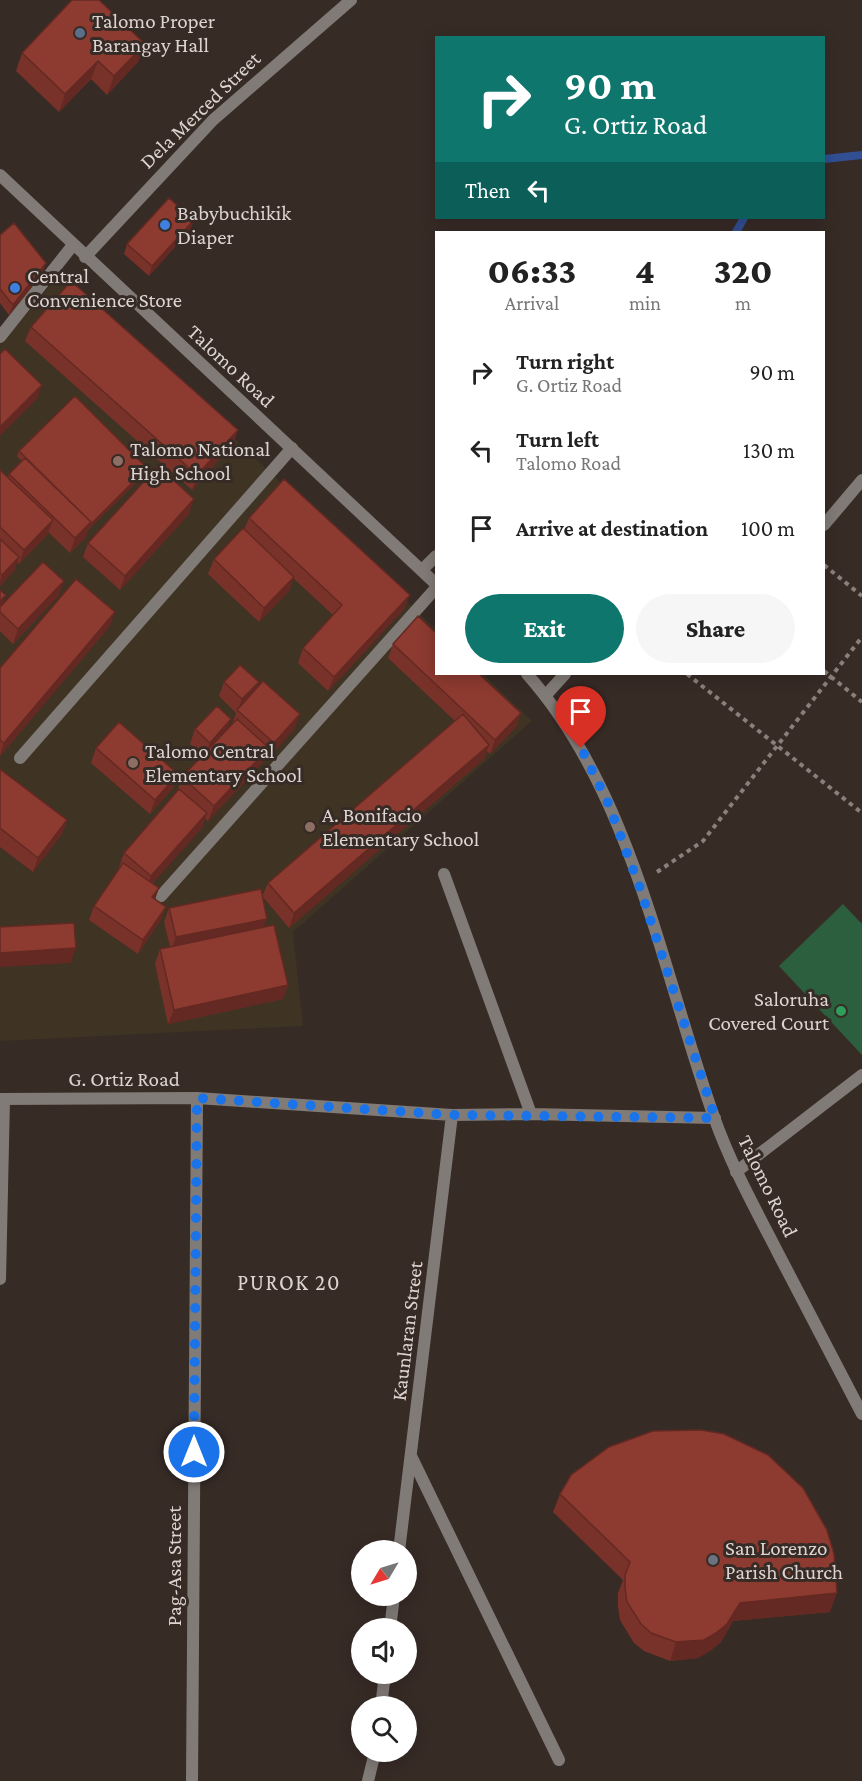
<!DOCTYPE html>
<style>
body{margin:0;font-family:"Crimson Pro",serif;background:#f6f6f6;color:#222;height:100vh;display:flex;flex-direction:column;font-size:22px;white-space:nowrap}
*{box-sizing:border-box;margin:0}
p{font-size:20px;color:#767676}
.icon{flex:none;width:33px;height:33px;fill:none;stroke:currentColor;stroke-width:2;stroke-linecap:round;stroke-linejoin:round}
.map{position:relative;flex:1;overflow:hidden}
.sheet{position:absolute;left:435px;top:231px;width:390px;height:444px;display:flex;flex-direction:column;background:#fff;border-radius:0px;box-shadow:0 3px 15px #0003}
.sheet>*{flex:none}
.top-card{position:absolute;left:435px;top:36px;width:390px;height:183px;border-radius:0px;box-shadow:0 3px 15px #0003;background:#0f766e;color:#fff;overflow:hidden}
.needle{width:39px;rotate:232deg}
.tools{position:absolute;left:351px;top:1540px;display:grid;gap:12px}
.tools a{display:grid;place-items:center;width:66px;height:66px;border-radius:50%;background:#fff;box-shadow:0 3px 15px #0003;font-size:30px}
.pin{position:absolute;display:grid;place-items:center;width:51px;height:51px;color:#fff;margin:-62px -26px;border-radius:50% 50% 50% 0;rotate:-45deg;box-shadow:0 0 6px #0007}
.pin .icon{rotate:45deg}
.me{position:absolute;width:66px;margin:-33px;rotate:0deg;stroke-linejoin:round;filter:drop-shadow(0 0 4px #0008)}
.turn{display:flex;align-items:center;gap:21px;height:126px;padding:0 30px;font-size:27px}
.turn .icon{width:78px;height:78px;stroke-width:2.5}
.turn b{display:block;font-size:42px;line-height:51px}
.then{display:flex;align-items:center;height:57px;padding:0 30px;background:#0003;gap:12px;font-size:22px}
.eta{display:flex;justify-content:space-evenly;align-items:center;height:102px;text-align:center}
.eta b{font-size:36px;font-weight:800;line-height:42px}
.primary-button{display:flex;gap:12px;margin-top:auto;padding:12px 30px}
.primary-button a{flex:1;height:69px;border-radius:36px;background:#0f766e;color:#fff;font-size:24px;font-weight:800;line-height:69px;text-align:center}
.primary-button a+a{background:#f6f6f6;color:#222}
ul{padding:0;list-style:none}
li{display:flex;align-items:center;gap:18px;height:78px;padding:0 30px}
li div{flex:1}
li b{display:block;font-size:22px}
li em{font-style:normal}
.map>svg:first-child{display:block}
.education{fill:#3f3324}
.green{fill:#2b5f3d}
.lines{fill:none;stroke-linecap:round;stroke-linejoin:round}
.stream{stroke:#314f92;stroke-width:8}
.path{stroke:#8a7f7b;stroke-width:4;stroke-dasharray:4.5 4.5;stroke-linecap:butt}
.service{stroke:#817b77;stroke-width:12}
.minor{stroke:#817b77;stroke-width:12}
.tertiary{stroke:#817b77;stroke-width:12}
.wall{fill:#793229}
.shaded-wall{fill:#632922}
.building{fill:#8d3a30;stroke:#632922;stroke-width:1.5}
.route{stroke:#1a73e8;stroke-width:10;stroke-dasharray:0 18}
.service-dot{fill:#5c6f8a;stroke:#372b26;stroke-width:2}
.shop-dot{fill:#3f7fe0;stroke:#372b26;stroke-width:2}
.education-dot{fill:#8d6e63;stroke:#372b26;stroke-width:2}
.leisure-dot{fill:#2e9e5b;stroke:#372b26;stroke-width:2}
.worship-dot{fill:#6b7280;stroke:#372b26;stroke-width:2}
.labels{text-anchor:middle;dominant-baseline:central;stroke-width:6;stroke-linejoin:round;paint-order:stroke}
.poi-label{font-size:21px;fill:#ddd4d1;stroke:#372b26;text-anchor:start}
.street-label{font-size:21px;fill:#ddd4d1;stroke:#372b26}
.neighbourhood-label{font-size:22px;letter-spacing:1.5px;fill:#ddd4d1;stroke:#372b26}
</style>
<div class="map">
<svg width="862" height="1781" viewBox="0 0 862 1781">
<rect width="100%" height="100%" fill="#372b26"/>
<path class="education" d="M60,274L436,629V674H483L532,721L293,932L303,1026L0,1041V344Z"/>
<path class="green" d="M843,904L862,924V1055L779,966Z"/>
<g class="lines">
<path class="stream" d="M824,159L862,155
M736,232L744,218"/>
<path class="path" d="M824,565L862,596
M824,671L862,702
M687,674L862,813
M657,872L703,841L862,637"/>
<path class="service" d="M20,758L292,448
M161,896L436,588"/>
<path class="minor" d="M85,257L213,120L351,0
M0,337L73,245
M824,525L862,480
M422,570L436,556
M546,695L565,674
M444,874L531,1114
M0,1099L197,1098L452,1115L531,1114L715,1118
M736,1172L862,1075
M0,1279L4,1099
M411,1456L559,1760
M399,1551L452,1115
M390,1629L394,1596
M381,1707L385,1674
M192,1781L197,1098
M368,1781L375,1752"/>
<path class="tertiary" d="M0,175L436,584
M527,674C632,792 662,971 714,1117C731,1165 755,1208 778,1253C806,1306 834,1360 862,1414"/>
</g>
<path class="wall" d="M145,44L138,62L107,95L91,79L59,112L16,71L22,53Z
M194,220L190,230L149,276L124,254L127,244Z
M0,235L43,273L9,315L0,303Z
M31,327L238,430L233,444L192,490L25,341Z
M19,451L147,468L145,474L89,529V528L86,537L70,553L48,532L47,535L19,564L17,562L14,571L0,586V470L8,478L9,474L22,461L17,456Z
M189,514L120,590L83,557L88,543Z
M249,518L404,609L328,691L298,663L303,648L333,615L293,578L289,591L259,622L208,574L214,559L244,530Z
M0,590L2,606L59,595L13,644L0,631Z
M110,626L0,756V668Z
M393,644L521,713L516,727L490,754L487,751L484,759L289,928L263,897L264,927L288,985L283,999L168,1024L155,964L160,949L170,947L164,922L169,908L262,897L268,883L455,721L388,658Z
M224,682H259L256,689L295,728L269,757L266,755L263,762L208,821L205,818L202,828L152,883L159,888L155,899L166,907L160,921L138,954L89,920L94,906L120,868L119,867L124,853L177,792L182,777L203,755L190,744L195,729L231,719L227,729L232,724L236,713L219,696Z
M96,748L178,774L173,788L150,814L91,763Z
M0,769L67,820L62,834L33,872L0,847Z
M560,1494L830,1612L733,1621L721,1642L710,1651L698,1658L670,1661L644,1651L634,1643L620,1620L618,1607V1593L623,1580L553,1512Z"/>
<path class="shaded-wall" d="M145,44L138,62L107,95L114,76Z
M98,61L91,79L59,112L65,94Z
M194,220L190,230L149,276L152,266Z
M46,263L43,273L9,315L13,305Z
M42,385L37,399L0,436V427Z
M238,430L233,444L192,490L197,475Z
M147,468L145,474L89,529L91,524Z
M194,499L189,514L120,590L125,576Z
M53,520L47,535L19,564L24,550Z
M91,522L86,537L70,553L75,538Z
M19,557L14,571L0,586V581L2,575Z
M294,577L289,591L259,622L264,608Z
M64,581L59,595L13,644L18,629Z
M6,595L0,609V601Z
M410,595L404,609L328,691L334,677Z
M115,612L110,626L0,756L4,743Z
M259,682L253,696L238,710L242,699Z
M521,713L516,727L490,754L495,740Z
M300,714L295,728L269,757L274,743Z
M231,719L226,733L205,757L210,743Z
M489,745L484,759L289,928L294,913Z
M269,748L263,762L208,821L214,806Z
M178,774L173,788L150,814L155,800Z
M207,813L202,828L146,891L151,876Z
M67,820L62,834L33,872L38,858Z
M159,888L154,902L152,897Z
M166,907L160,921L138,954L143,940Z
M267,919L262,933L171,951L176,937Z
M76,948L71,963L0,967V953Z
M288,985L283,999L168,1024L174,1010Z
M837,1593L830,1612L733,1621L721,1642L710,1651L698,1658L670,1661L676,1642L740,1603Z"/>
<path class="building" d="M72,0H99L145,44L114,76L98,61L65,94L22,53Z
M169,198L194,220L152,266L127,244Z
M14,223L46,263L13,305L0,289V235Z
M71,281L238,430L197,475L31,327Z
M5,349L42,385L0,427V354Z
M75,396L147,468L91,524L90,523L91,522L19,451Z
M25,458L91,522L75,538L9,474Z
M158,466L194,499L125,576L88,543Z
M0,470L53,520L24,550L0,527Z
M284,479L410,595L334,677L303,648L342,605L249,518Z
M243,528L294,577L264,608L214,559Z
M0,539L19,557L2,575L0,573Z
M43,562L64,581L18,629L0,612V607Z
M76,579L115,612L4,743L0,740V668Z
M0,590L6,595L0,601Z
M418,616L436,633V674H479L521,713L495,740L393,644Z
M240,665L259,682L242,699L224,682Z
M263,681L300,714L274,743L237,710Z
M217,706L231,719L210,743L195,729Z
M463,714L489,745L294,913L268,883Z
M237,719L269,748L214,806L182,777Z
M119,722L178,774L155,800L96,748Z
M0,769L67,820L38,858L0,828Z
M179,789L207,813L151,876L124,853Z
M123,863L159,888L152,897L166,907L143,940L94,906Z
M261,889L267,919L176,937L169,908Z
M74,923L76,948L0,953V927Z
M274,925L288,985L174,1010L160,949Z
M701,1430L724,1434L768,1455L803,1488L827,1530L834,1554L837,1593L740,1603L727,1624L716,1633L704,1640L676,1642L651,1633L641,1624L627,1602L625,1588V1575L630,1562L560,1494L571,1475L609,1447L653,1431Z"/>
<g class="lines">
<path class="route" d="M194,1452L197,1098L452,1115L715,1118L639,885L608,803L581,748"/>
</g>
<circle class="service-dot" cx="80" cy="33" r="6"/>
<g class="shop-dot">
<circle cx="165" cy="225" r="6"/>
<circle cx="15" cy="288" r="6"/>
</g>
<g class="education-dot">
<circle cx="118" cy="461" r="6"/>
<circle cx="133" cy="763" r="6"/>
<circle cx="310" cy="827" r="6"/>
</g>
<circle class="leisure-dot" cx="841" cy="1011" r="6"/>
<circle class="worship-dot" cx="713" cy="1560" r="6"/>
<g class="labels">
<g class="poi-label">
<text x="92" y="21">Talomo Proper<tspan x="92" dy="24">Barangay Hall</tspan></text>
<text x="177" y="213">Babybuchikik<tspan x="177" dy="24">Diaper</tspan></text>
<text x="27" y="276">Central<tspan x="27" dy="24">Convenience Store</tspan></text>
<text x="130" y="449">Talomo National<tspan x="130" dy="24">High School</tspan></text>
<text x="145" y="751">Talomo Central<tspan x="145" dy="24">Elementary School</tspan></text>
<text x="322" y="815">A. Bonifacio<tspan x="322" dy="24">Elementary School</tspan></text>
<text x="829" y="999" text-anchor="end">Saloruha<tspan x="829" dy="24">Covered Court</tspan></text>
<text x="725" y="1548">San Lorenzo<tspan x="725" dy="24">Parish Church</tspan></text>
</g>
<g class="street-label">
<text transform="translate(200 110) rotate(-44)">Dela Merced Street</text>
<text transform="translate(231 366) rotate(43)">Talomo Road</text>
<text x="124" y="1079">G. Ortiz Road</text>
<text transform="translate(768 1186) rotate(64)">Talomo Road</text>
<text transform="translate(407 1331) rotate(-83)">Kaunlaran Street</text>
<text transform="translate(174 1566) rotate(-90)">Pag-Asa Street</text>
</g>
<g class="neighbourhood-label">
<text x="289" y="1282">PUROK 20</text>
</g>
</g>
</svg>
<div class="tools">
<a><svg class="needle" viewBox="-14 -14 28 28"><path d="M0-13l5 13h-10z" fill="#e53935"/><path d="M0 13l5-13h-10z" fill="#767676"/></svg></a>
<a><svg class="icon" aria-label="sound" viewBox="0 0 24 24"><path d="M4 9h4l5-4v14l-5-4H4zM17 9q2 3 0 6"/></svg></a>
<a><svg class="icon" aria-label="search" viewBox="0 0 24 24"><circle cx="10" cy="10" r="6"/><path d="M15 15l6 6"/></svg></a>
</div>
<div class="pin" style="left:581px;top:748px;background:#d93025"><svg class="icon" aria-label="arrive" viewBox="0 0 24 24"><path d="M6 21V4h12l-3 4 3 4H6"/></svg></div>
<svg class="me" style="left:194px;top:1452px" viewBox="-20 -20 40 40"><circle r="17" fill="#1a73e8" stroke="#fff" stroke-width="3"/><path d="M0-11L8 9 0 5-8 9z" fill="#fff"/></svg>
<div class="top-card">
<div class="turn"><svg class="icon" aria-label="right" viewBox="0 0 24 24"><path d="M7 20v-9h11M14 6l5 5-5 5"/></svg><div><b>90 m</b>G. Ortiz Road</div></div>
<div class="then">Then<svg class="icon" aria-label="left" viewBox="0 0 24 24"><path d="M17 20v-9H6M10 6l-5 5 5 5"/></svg></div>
</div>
<section class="sheet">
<div class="eta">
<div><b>06:33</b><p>Arrival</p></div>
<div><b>4</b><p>min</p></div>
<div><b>320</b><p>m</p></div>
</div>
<ul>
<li><svg class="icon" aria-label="right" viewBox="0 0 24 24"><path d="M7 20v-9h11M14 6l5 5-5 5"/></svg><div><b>Turn right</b><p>G. Ortiz Road</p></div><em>90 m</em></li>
<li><svg class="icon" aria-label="left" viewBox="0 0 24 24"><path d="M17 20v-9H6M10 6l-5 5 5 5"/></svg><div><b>Turn left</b><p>Talomo Road</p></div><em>130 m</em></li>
<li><svg class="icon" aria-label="arrive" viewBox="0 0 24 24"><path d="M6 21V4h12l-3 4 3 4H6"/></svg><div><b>Arrive at destination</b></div><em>100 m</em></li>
</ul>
<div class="primary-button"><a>Exit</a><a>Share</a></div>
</section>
</div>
